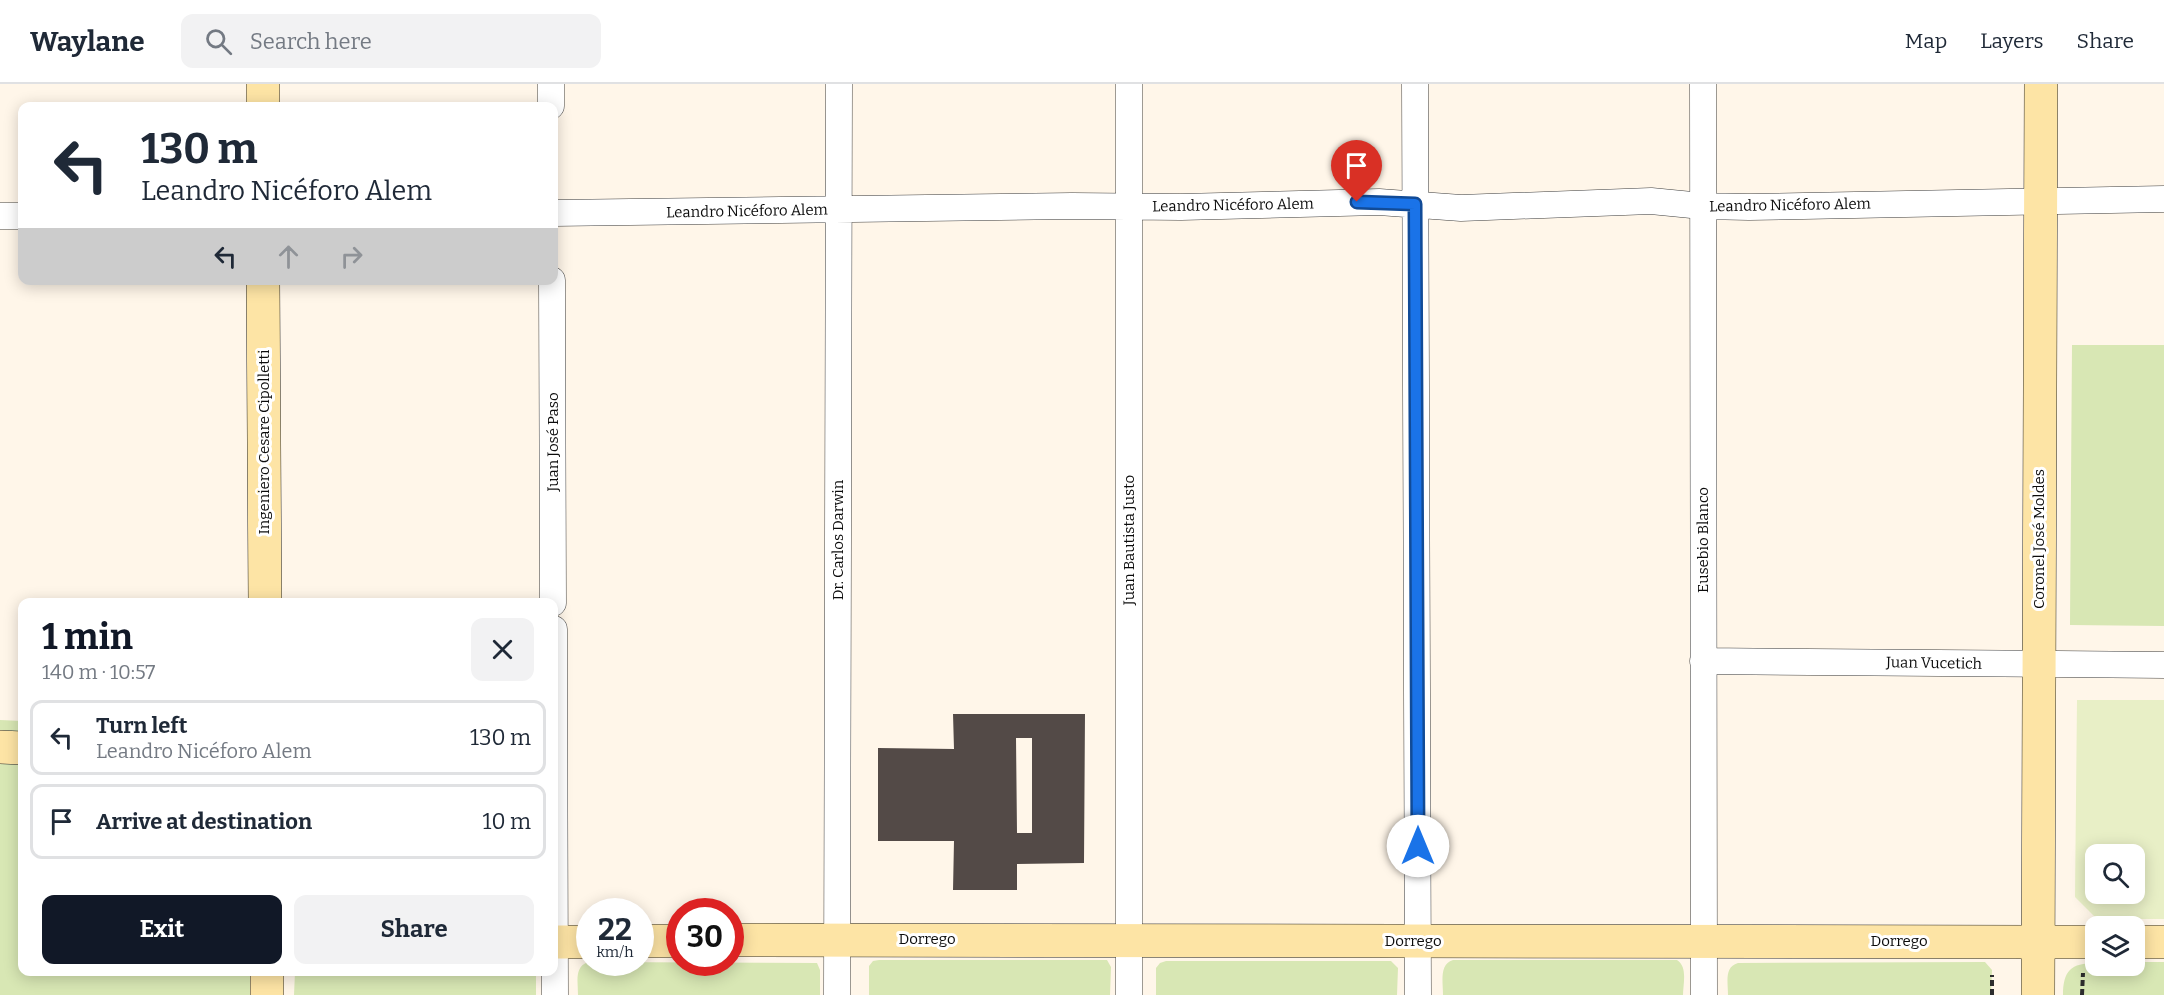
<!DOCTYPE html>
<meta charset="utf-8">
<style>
body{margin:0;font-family:Bitter,serif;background:#f2f2f3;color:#1f2937;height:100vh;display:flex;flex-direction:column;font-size:22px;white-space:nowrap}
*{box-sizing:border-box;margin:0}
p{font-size:20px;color:#747a83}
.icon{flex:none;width:33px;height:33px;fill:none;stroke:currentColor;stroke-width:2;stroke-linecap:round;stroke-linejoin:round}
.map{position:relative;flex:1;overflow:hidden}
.details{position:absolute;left:18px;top:514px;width:540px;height:378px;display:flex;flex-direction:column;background:#fff;border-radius:12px;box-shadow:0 3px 15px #0003}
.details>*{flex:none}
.guide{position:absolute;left:18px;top:18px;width:540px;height:183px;border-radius:12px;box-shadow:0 3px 15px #0003;background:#fff;color:#1f2937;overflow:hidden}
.tools{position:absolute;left:2085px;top:760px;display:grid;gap:12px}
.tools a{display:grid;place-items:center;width:60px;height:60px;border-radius:12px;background:#fff;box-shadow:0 3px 15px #0003;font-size:30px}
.speed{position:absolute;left:576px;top:814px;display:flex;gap:12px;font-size:30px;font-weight:700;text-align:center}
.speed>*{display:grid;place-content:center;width:78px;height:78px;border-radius:50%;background:#fff;box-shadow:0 3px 15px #0003;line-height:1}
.speed small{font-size:15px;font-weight:400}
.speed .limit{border:9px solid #d22;background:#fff;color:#111}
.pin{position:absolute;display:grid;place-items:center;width:51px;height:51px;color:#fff;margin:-62px -26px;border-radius:50% 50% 50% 0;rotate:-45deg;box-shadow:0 0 6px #0007}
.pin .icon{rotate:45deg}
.me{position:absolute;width:66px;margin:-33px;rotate:0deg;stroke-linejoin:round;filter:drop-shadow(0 0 4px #0008)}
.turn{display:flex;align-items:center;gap:21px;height:126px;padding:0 24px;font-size:27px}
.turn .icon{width:78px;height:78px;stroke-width:2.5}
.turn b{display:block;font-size:42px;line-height:51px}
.lanes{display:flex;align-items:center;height:57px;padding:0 24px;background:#0003;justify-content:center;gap:30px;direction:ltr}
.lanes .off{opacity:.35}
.round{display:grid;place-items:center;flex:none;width:63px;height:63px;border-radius:12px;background:#f2f2f3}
.summary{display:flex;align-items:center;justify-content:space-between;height:102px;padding:0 24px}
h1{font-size:36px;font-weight:700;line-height:45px;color:#111827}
.action{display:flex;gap:12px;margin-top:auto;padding:12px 24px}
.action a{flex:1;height:69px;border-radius:12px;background:#111827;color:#fff;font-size:24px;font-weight:700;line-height:69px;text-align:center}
.action a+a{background:#f2f2f3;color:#1f2937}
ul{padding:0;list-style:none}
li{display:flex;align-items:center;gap:18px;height:75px;margin:0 12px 9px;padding:0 12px;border:3px solid #e0e1e3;border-radius:12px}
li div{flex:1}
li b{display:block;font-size:22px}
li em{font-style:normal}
header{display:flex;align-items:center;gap:36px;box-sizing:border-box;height:84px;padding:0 30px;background:#fff;border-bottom:2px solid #e0e1e3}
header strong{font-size:28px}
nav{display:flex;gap:33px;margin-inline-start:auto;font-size:21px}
.search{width:420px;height:54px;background:#f2f2f3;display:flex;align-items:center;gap:15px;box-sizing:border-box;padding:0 21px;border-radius:12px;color:#747a83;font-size:22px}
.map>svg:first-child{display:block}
.green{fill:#d8e7b4}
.pitch{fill:#e8efc6;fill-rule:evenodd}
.building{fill:#534a47;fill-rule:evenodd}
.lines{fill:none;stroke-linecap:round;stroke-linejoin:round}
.street-casing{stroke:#3e3e3e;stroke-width:27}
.secondary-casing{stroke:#2d2d2d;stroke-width:34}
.path{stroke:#2d2d2d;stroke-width:4;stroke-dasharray:6 3;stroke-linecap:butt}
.street{stroke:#fff;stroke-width:26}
.secondary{stroke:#fde4a5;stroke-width:33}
.route-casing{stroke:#114b97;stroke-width:15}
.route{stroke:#1a73e8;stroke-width:10}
.labels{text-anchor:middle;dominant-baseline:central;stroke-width:6;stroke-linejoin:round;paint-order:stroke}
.street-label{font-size:15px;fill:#0b0b0b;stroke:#fff}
</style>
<header>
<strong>Waylane</strong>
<div class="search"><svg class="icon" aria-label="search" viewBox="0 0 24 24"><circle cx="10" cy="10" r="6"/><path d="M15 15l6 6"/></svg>Search here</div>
<nav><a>Map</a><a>Layers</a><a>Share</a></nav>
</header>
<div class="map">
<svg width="2164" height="911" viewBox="0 0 2164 911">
<rect width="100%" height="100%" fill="#fff6e9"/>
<path class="green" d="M2072,261H2164V542L2070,541Z
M0,636L22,637V888H267V911H0Z
M879,876H1107L1111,883L1110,911H869V882L873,877Z
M1453,876H1677C1688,883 1683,900 1683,911H1443C1443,898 1439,880 1453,876Z
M1166,877H1391L1398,884L1397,911H1156V884L1160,879Z
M588,878L817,879L820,886V911H578C578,898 574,883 588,878Z
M1985,878L1992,886L1991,911H1728C1728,898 1724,883 1738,879Z
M2135,878H2164V911H2063C2063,887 2071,879 2095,879L2096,882H2134Z
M295,888H536V911H294Z"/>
<path class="pitch" d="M2077,616H2164V835H2097L2075,813ZM2096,771H2134V810H2096Z"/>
<path class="building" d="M953,630H1085L1084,779L1017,780V806H953L954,757H878V664L954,665ZM1016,654H1032V749H1017Z"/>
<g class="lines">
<g class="street-casing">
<path id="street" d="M551,0V22
M1415,0L1418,911
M1703,0L1704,911
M554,129L1072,122L1181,123L1379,118L1461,124L1651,117L1702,122L1749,123L2164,115
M0,132H22
M552,196L553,519
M554,545L555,911
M1703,577L2164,581
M837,911L839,0
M1129,911V0"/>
</g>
<g class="secondary-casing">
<path id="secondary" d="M263,0V22
M263,196L265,519
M0,663L22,664
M730,856L2096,858
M640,857H680
M554,858H590
M2134,858H2164
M267,911V888
M2038,911L2041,0"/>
</g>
<path class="path" d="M1992,911V891
M2082,911L2083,889"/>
<use href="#street" class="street"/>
<use href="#secondary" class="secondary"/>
</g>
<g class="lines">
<g class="route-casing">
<path id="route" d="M1357,118L1415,120L1418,762"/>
</g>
<use href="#route" class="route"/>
</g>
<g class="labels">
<g class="street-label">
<text transform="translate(1233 121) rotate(-1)">Leandro Nicéforo Alem</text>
<text transform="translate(1790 121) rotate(-1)">Leandro Nicéforo Alem</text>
<text transform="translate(747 127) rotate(-1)">Leandro Nicéforo Alem</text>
<text transform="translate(264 358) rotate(-90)">Ingeniero Cesare Cipolletti</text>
<text transform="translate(553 358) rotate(-90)">Juan José Paso</text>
<text transform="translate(2039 455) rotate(-90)">Coronel José Moldes</text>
<text transform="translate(838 456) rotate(-90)">Dr. Carlos Darwin</text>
<text transform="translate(1129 456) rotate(-90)">Juan Bautista Justo</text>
<text transform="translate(1703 456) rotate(-90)">Eusebio Blanco</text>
<text transform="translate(1934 579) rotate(1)">Juan Vucetich</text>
<text x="927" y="855">Dorrego</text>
<text x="1413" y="857">Dorrego</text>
<text x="1899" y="857">Dorrego</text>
</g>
</g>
</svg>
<div class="tools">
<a><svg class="icon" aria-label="search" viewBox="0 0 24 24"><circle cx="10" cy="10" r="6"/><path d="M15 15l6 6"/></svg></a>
<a><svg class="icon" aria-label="layers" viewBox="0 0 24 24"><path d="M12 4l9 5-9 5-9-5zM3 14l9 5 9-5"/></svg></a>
</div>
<div class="speed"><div>22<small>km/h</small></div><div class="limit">30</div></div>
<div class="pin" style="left:1357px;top:118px;background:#d93025"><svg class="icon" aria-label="arrive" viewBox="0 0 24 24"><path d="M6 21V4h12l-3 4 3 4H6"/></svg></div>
<svg class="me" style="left:1418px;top:762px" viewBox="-20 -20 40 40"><circle r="19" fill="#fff"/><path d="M0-13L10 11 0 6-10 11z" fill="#1a73e8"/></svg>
<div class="guide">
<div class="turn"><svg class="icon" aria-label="left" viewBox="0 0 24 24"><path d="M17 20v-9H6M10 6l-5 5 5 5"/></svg><div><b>130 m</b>Leandro Nicéforo Alem</div></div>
<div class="lanes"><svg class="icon" aria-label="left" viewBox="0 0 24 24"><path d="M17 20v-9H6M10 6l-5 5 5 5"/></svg><svg class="icon off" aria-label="ahead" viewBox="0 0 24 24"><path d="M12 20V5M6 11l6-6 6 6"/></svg><svg class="icon off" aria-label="right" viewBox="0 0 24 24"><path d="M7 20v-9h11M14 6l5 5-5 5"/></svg></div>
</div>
<section class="details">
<div class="summary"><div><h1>1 min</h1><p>140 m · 10:57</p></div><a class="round"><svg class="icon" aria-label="close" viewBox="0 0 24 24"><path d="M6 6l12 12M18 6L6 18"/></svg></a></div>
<ul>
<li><svg class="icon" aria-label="left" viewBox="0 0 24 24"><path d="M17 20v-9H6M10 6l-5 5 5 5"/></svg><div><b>Turn left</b><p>Leandro Nicéforo Alem</p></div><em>130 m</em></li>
<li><svg class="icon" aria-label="arrive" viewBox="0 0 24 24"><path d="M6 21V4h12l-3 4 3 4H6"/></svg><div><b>Arrive at destination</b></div><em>10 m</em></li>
</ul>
<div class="action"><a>Exit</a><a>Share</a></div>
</section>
</div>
